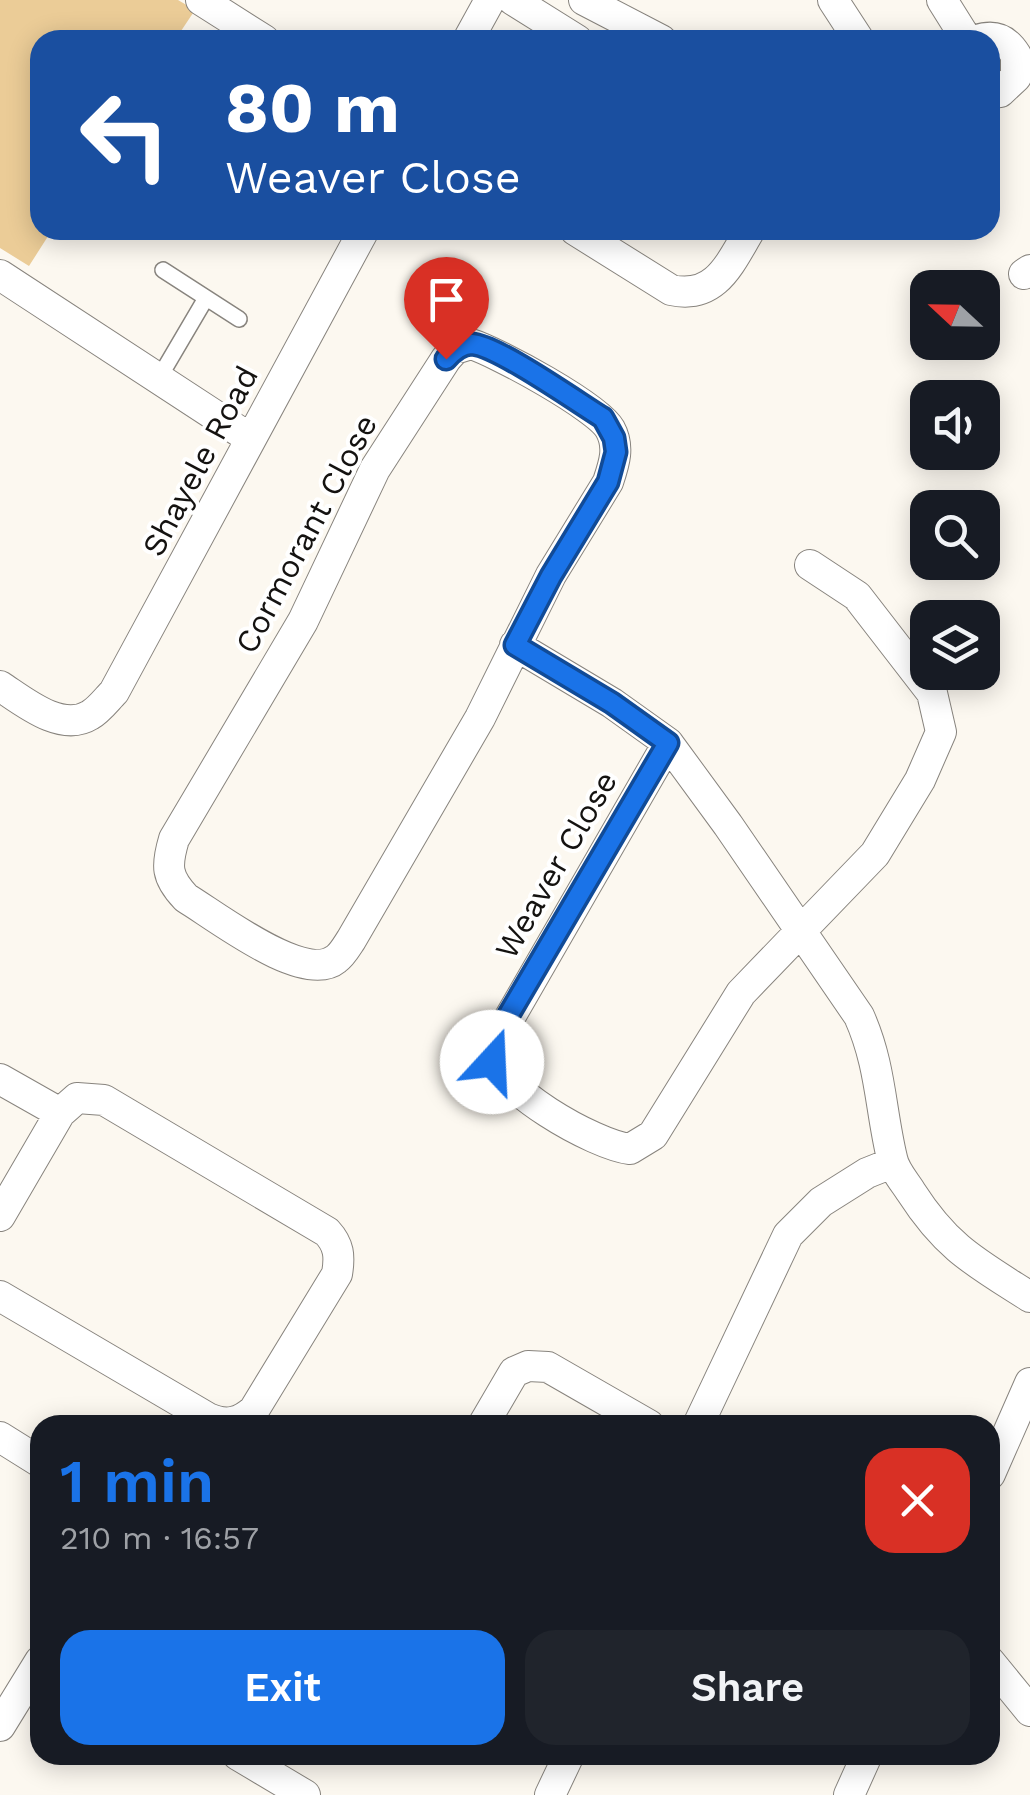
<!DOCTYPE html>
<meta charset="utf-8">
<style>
body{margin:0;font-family:"Work Sans",sans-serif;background:#20242c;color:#f1f3f6;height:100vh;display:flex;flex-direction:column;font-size:38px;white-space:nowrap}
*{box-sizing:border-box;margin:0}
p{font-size:32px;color:#9ea1a6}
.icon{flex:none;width:55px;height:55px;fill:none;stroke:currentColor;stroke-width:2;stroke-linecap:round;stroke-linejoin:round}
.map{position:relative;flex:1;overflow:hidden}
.drawer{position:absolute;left:30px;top:1415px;width:970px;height:350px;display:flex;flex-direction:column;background:#171b24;border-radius:30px;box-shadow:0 5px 25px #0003}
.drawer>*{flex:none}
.hud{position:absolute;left:30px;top:30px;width:970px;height:210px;border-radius:30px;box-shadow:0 5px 25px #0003;background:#1a4fa0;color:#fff;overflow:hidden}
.needle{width:65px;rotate:292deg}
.tools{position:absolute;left:910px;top:270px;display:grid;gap:20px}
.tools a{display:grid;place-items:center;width:90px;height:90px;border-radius:20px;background:#171b24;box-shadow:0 5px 25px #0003;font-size:50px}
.pin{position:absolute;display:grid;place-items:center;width:85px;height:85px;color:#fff;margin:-102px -42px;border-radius:50% 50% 50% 0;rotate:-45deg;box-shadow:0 0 10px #0007}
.pin .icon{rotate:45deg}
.me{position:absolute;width:110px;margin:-55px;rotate:20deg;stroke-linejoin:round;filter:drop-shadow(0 0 8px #0008)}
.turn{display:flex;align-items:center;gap:35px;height:210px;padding:0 30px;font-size:45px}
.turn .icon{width:130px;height:130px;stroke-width:2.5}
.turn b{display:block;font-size:70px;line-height:85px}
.round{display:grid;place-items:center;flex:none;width:105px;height:105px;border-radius:30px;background:#20242c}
.head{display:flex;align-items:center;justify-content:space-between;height:170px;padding:0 30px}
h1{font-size:60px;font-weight:600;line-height:75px;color:#1a73e8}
.action{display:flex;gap:20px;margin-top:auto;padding:20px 30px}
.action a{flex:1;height:115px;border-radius:30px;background:#1a73e8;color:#fff;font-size:40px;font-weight:600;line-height:115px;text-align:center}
.action a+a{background:#20242c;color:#f1f3f6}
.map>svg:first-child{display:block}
.green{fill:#ebcc97}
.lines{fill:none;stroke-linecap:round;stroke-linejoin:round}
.service-casing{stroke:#88847e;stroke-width:18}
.minor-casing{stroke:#88847e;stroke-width:32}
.service{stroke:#fff;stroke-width:15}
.minor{stroke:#fff;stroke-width:30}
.route-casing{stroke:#114b97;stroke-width:25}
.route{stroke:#1a73e8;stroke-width:18}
.labels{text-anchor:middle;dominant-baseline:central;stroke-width:8;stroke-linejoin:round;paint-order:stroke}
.street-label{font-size:32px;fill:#141210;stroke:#fff}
</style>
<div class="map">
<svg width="1030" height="1795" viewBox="0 0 1030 1795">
<rect width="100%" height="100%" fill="#fcf8f0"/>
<path class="green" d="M0,0H178L195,10L175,40H40V230H52L29,266L0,248Z"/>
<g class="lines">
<g class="service-casing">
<path id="service" d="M163,270L239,319
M159,378L206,298"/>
</g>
<g class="minor-casing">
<path id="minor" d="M201,0L264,40
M513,0L577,40
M584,0L661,40
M833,0L859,40
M942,0L967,40
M468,40L490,0
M977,40C995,34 1006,39 1016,55V77L1000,92L990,93
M575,230L671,290C716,300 730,263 750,230
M1024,274L1030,270
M0,275L251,439
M471,344C497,352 598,407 610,429C620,447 614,464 608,482L551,575L480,718L351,940C347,946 342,955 336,959C304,985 216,916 186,898C166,877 166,866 174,839L303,621L375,469L446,359L455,349Z
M515,645L612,703L668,743L728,825L859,1016C881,1065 880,1108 892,1158C894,1170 904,1181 911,1192C947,1248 975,1262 1030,1297
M0,686C23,701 61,733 90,715C99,710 107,699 114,692L364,230
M668,743L491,1050C493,1088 595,1145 630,1149L653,1135L741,993L875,854L920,780L941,732L932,693L857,596L810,565
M0,1079L60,1113L77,1098L104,1100L327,1232C339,1245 340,1256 337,1274L254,1410C240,1423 226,1426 208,1418L0,1296
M0,1216L60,1113
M483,1425L514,1372L528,1366L548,1367L649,1425
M698,1425L788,1235L821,1202L867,1173L892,1163
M0,1437L40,1462
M990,1474L1030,1383
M990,1662L1030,1711
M0,1726L40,1661
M238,1755L305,1795
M550,1795L569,1755
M849,1795L867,1755"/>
</g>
<use href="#service" class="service"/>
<use href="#minor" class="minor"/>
</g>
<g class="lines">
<g class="route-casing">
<path id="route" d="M446,359C453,351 461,344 472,344C498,346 577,402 603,418L614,438L616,452L608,482L551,576L515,645L612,703L668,743L501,1028L491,1050L492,1062"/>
</g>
<use href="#route" class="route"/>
</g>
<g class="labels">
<g class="street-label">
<text transform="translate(200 461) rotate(-62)">Shayele Road</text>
<text transform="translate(306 534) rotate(-62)">Cormorant Close</text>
<text transform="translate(556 865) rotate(-60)">Weaver Close</text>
</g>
</g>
</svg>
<div class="tools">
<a><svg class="needle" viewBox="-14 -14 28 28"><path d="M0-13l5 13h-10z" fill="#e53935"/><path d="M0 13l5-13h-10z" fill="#9ea1a6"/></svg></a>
<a><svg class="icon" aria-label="sound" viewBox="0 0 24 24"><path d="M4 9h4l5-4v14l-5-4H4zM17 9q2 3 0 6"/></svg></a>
<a><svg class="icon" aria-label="search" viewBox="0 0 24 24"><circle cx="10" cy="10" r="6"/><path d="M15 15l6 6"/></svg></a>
<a><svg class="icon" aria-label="layers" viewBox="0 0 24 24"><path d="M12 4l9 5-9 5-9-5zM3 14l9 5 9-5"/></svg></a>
</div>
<div class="pin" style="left:446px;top:359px;background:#d93025"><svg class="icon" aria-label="arrive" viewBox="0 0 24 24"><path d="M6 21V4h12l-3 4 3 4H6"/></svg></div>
<svg class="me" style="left:492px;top:1062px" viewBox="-20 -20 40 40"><circle r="19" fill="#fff"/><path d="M0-13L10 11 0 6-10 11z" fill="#1a73e8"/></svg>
<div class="hud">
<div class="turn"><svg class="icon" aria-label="left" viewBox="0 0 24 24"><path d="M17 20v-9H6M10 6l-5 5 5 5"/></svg><div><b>80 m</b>Weaver Close</div></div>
</div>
<section class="drawer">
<div class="head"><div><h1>1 min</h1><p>210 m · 16:57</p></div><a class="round" style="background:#d93025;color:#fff"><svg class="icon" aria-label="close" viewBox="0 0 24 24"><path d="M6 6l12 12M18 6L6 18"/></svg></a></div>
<div class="action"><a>Exit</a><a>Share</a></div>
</section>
</div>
